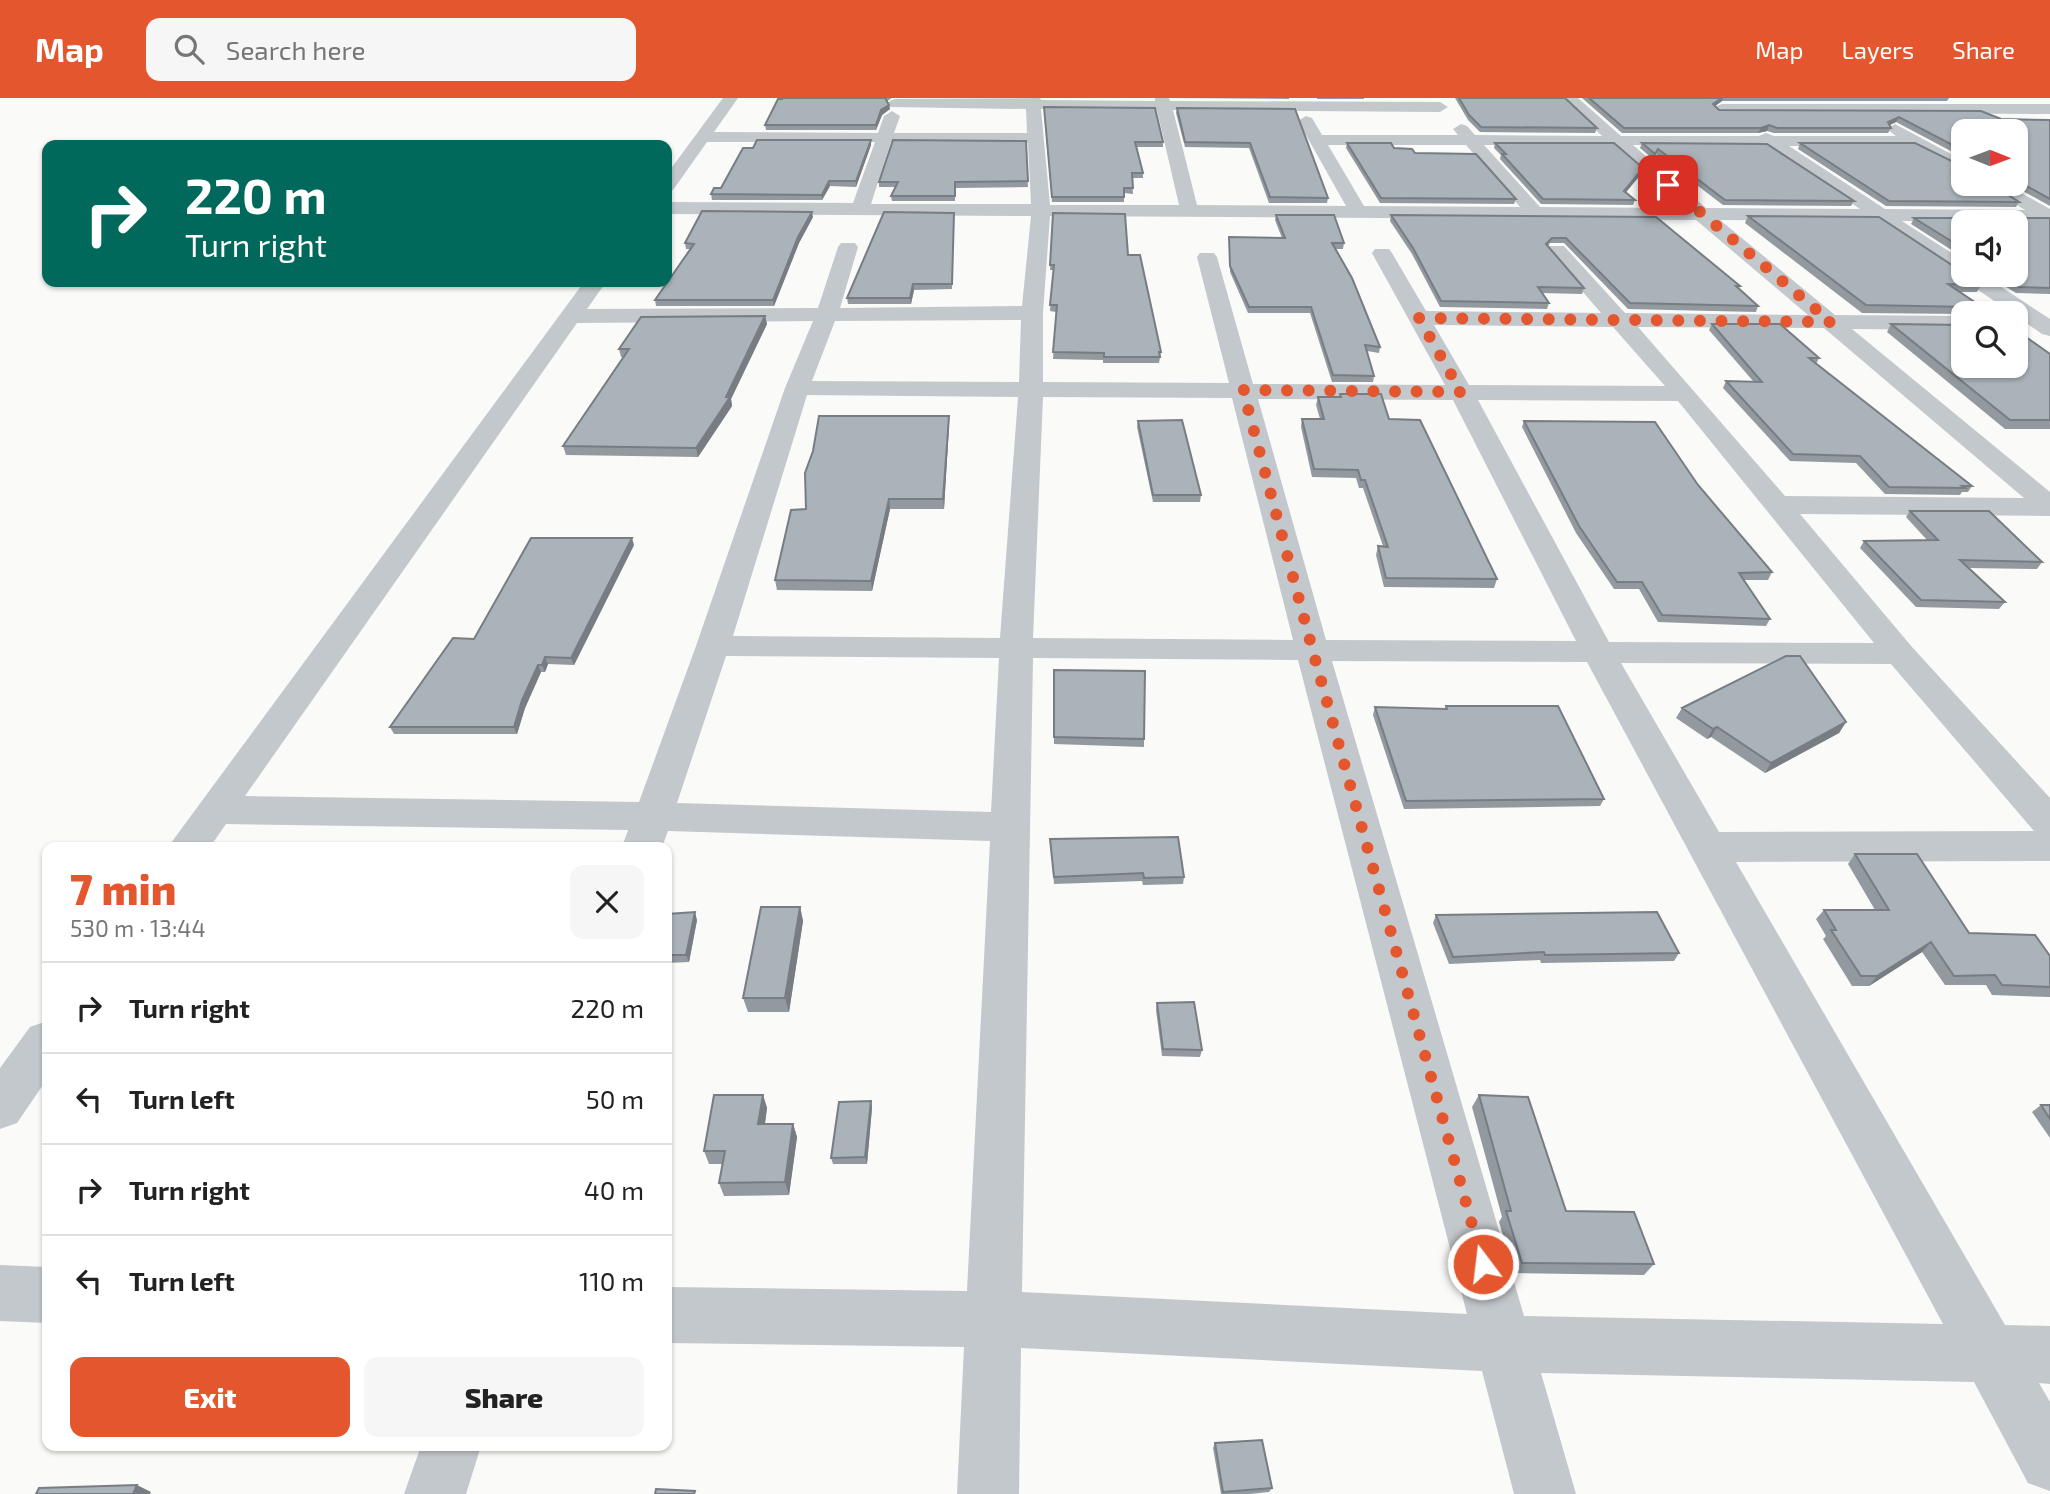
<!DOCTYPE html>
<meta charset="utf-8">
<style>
body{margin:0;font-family:"Exo 2",sans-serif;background:#f6f6f6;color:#222;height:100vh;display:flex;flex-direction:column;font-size:26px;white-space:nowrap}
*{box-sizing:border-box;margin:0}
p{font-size:23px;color:#767676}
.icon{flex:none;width:38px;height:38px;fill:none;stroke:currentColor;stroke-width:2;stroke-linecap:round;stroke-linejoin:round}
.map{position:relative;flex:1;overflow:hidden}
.sheet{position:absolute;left:42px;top:744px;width:630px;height:609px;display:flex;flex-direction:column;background:#fff;border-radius:14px;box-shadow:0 2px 5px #0004}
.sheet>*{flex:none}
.banner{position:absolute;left:42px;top:42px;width:630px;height:147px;border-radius:14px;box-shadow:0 2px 5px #0004;background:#00695c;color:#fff;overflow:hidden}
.needle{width:46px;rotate:91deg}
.fabs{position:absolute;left:1951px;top:21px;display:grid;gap:14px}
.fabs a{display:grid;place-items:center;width:77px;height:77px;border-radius:14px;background:#fff;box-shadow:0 2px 5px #0004;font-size:35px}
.pin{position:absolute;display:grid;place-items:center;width:60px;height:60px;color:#fff;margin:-30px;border-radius:14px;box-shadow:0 4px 10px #0006}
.me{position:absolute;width:77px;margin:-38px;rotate:345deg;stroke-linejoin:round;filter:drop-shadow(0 0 5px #0008)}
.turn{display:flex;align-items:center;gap:24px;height:147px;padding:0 28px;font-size:32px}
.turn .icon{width:91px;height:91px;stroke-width:2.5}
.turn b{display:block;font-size:49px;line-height:60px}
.round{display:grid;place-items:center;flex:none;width:74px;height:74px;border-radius:14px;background:#f6f6f6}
.overview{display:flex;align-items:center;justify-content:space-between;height:119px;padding:0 28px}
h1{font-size:42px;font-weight:800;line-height:52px;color:#e4572e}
.button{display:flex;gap:14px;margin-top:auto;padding:14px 28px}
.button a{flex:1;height:80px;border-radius:14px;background:#e4572e;color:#fff;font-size:28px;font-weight:800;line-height:80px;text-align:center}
.button a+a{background:#f6f6f6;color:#222}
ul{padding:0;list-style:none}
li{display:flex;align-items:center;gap:21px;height:91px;padding:0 28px;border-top:2px solid #e0e0e0}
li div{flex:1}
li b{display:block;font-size:26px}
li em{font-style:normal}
header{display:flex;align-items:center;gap:42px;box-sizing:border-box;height:98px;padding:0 35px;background:#e4572e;color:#fff}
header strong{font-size:33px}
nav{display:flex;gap:38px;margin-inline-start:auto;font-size:24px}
.search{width:490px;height:63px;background:#f6f6f6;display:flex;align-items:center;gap:18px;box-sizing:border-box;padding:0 24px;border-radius:14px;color:#767676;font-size:26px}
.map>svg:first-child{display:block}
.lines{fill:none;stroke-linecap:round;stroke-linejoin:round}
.minor{fill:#c3c8cc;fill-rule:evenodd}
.wall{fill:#929a9f}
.shaded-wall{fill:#777d82}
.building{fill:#aab3b9;stroke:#777d82;stroke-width:2}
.route{stroke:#e4572e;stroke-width:12;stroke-dasharray:0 21.6}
</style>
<header>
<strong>Map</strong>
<div class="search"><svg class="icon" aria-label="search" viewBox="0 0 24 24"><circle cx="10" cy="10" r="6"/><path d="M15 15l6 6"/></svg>Search here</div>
<nav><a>Map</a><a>Layers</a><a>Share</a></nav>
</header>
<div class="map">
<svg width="2050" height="1396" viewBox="0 0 2050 1396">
<rect width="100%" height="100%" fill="#fafaf8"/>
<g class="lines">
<path class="minor" d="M723,0H738L714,34L878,35L884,18L892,13L900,18L894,35H1027L1026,11L890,9L887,6L890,3L895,1L1040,0L1041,2L1155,3V0H1169L1170,3L1440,4L1448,9L1440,14L1173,12L1197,107L1346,108L1298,23L1306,18L1312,20L1322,37H1458L1453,31L1461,26L1467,28L1475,37L1602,38L1562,0H1578L1621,38H1759L1766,35L1774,38H1896L1887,31L1895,26L1964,63V75L1913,48H1789L1885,111L2025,112L1983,86H2005L2050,111V124L1902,123L1964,163V177H1983L2050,221V238L2042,236L2016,218V215H2012L1876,123L1720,122L1835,217L1964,218V232L1852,231L2050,394V418L1800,416L1912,549L2050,700V763L1736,764L2005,1227L2050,1228V1286L2039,1285L2050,1304V1393L2028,1385L1974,1284L1541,1275L1576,1396H1514L1482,1273L1021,1250L1019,1396H957L964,1249L667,1245V1189L967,1193L990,743L668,733L662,749H622L628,732L226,726L210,749H168L584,184H606L587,211L818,210L838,149L841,145H855L858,149L840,210L1022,208L1031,118L667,116V104L853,105L875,44H707L673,92L667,93V76ZM1041,11L1157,12L1179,107H1050ZM891,44L1028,45L1031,106H871ZM1328,47H1466L1520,109L1364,108ZM1484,47H1613L1683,110L1540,109ZM1633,47L1766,48L1860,111L1706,110ZM1050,118L1696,122L1808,217L1625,215L1564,148H1550L1547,152L1601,215L1426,213L1392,155L1389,151H1375L1372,155L1445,287L1253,286L1217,159L1214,155H1200L1197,159L1229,285L1043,284V215ZM1021,222L1019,284L812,283L835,223ZM813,223L785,290L696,548L639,704L245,698L577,225ZM1434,227L1613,229L1665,288L1469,287ZM1638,229L1824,230L2024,400L1785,398ZM807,297L1018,299L1000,540L733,538ZM1043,299L1232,300L1293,542L1033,540ZM1258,301L1453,302L1576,543L1326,542ZM1478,302L1678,303L1874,545L1609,544ZM726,558L999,560L991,714L677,705ZM1033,560L1298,562L1467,1216L1022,1194ZM1332,563L1587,564L1943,1226L1524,1218ZM1621,565L1891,566L2034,733L1719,734Z
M1722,6H2050V16L1717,14L1714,11L1717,8Z
M47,923V981L17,1025L0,1031V970L30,929Z
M0,1167L47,1169V1225L0,1223Z
M421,1348H481L466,1396H404Z"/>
</g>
<path class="wall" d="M783,0H892L887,3L890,11L882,17L876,32H766L765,27Z
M1172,0H1289V1Z
M1317,0H1364V1H1317Z
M1455,0H1565L1597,30L1595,35L1480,34L1468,22Z
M1582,0H1949L1947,3H1722L1715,8L1719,12L2001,21L2050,22V108L2010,86H2016V33H1964V60L1896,24L1889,27L1891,30L1888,35H1774L1767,33L1758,35H1622Z
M1177,10L1295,11L1328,100L1327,105H1269L1249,50L1185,49L1176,15Z
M1044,14L1163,44V49H1137L1143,75V80H1132L1133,96L1124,95V104H1052Z
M871,42V47L856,89L830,88L822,102H712L711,96L721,90L753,50Z
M1026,43L1028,89L955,90V103H892L891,98L895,89H879V84Z
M1347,45L1394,50L1415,55L1516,101L1514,106L1380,105L1346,50Z
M1495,45L1641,76L1626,94L1635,102L1633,107L1541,106L1500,61L1501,57L1494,50Z
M1642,45L1854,103L1851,108L1723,107L1656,56L1653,61L1640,50Z
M1800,45L2019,104L2016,109L1886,108L1798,51Z
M1053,115L1128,157L1161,254L1159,265H1103V262L1053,261L1056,214L1050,213L1053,172H1050Z
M1276,117L1344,145L1343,151H1335L1380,249L1379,255L1367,253L1374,278L1373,284H1332L1310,215H1248L1230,174L1229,139L1282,140L1275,122Z
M1391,117L1656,119L1740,188L1739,191L1758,208L1756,214L1628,211L1564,145H1550L1548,148L1584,190L1582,196L1542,195L1549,205L1547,211L1440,209L1412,156L1390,123Z
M1748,118L1981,187L1977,194H1960L1991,215L1964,216L1862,215L1745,125Z
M813,119L799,145L774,208H656L655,202L690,151H686L685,145Z
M954,120L952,191L914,192L911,206H848L847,200Z
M1914,120H2050V196L2016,195L1987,177H2016L1964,124V160L1911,126Z
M765,218L767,226L731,301L732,308L698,359L566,357L563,348L623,259H621L619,251Z
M1712,226L1819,260L1816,266L1972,388L1968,394H1962L1960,397L1885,396L1856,365L1790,363L1723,290L1726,283H1753L1709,232Z
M1891,226L2050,256V331H2005L1887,234Z
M1340,296L1389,321L1497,481L1494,490L1384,489L1376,457L1378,448H1383L1363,390H1359L1356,380L1312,379L1301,329L1302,321H1320L1316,307L1318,299H1339Z
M949,318V328L944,411H890L872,493L777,492L775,482L806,411Z
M1138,323L1201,397L1200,404H1153L1137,329Z
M1524,323L1698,387L1772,474L1768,482H1744L1770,521L1766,528L1658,524L1639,491H1614L1576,435L1522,329Z
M1910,413L2042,464L2037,471L1968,470L2005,504L1999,511L1916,509L1860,450L1864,443L1927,442L1906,419Z
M634,447L574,567L548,566L545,574H541L525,610L517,636H394L390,629L474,541Z
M1054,572L1144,641V649L1054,646Z
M1446,608L1604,701L1600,708L1404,711L1373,617L1375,609L1445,611Z
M1682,610L1846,624L1839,635L1765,675L1711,639L1707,641L1676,620Z
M1050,741L1184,779L1183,786L1143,787L1142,783L1054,786Z
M1855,756L1969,835L2050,858V899L1992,897L1986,887H1945L1922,854L1869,888H1852L1823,841L1826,838L1816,821L1824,812H1875L1848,766Z
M800,809L803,823L789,914H748L743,900Z
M667,816L697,822L689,864L667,865Z
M1436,817L1679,855L1674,863L1541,865L1540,862L1449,866L1433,825Z
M1157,905L1202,952L1200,959L1162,958L1156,912Z
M763,997L767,1010L765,1026H793L797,1039L789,1097L724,1098L719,1085L722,1066H709L704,1053Z
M1479,997L1566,1113L1654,1166L1644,1177L1514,1175L1499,1124L1502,1119L1472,1009Z
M871,1003L872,1010L867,1066H833L831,1060Z
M2041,1007H2050V1040L2032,1014Z
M1215,1345L1272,1390L1269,1394L1250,1396H1221L1213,1350Z"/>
<path class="shaded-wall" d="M1722,0H1723L1722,3L1711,11L1713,6Z
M889,7L890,11L882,17L876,32V27L881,12Z
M1899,19L1896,24L1886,29L1888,24Z
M1769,27L1767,33L1758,35L1761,30Z
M871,42V47L856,89V83Z
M1643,70L1641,76L1623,98L1624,93Z
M829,83L830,88L822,102V97Z
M812,114L813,119L799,145L774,208L773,202L798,139Z
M913,186L914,192L911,206L910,200Z
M765,218L767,226L731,301L732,308L698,359L696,350L726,299Z
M949,318V328L944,411L943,401Z
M889,401L890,411L872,493L871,483Z
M632,440L634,447L574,567L571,560Z
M545,559L548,566L545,574L542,567Z
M538,567L541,574L525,610L517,636L514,629L522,602Z
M1846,624L1839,635L1765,675L1771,665Z
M1717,629L1711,639L1707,641L1713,631Z
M800,809L803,823L789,914L785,900Z
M695,814L697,822L689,864L686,857Z
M1931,844L1922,854L1869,888L1877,878Z
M763,997L767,1010L763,1039L758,1026Z
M871,1003L872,1010L867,1066L865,1059Z
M793,1026L797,1039L789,1097L785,1084Z
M137,1387L151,1394L150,1396H133Z"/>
<path class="building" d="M783,0H885L889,7L881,12L876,27H765L778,1H782Z
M1459,0H1565L1597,30L1481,29L1469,17Z
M1589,0H1722L1713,6L1719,12L1981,13L2001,21L2050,22V101L2016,82V33H1964V53L1899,19L1888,24L1891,30H1777L1769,27L1761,30H1624Z
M1044,9L1155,10L1163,44H1135L1143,75H1132L1133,90H1124V99H1052Z
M1177,10L1295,11L1328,100L1270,99L1250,45L1185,44Z
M757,42H871L856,83H829L822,97L711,96L714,90H721L743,50H753Z
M893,42L1026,43L1028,83L955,84V98H891L898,84H879Z
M1347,45H1391L1394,50L1412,51L1415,55L1476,56L1516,101L1381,100Z
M1495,45H1614L1643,70L1624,93L1635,102L1543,101L1502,56H1506Z
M1642,45L1767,46L1854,103L1725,102L1658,51L1655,56Z
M1800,45H1915L1964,69V86H1991L2019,104L1889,103Z
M702,113L812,114L798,139L773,202H655L694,146L685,145Z
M884,114L954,115L952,186H913L910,200H847Z
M1053,115L1125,116L1128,157H1140L1161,254H1159L1160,259H1104V255L1053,254L1057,207H1050L1054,167H1050Z
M1276,117H1334L1344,145H1332L1352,180L1380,249L1365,247L1374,278L1333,277L1311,209H1249L1230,168L1229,139L1285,140Z
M1391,117L1656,119L1740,188H1736L1758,208L1630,205L1566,140H1552L1546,146L1584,190L1538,189L1549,205L1441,203L1413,150Z
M1748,118L1879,119L1964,175V177H1966L1981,187L1948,186L1991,215H1971L1970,209L1866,207Z
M1914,120H2050V190L2019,189L2000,177H2016V124H1964V151Z
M765,218L726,299H730L696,350L563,348L629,251H619L641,219Z
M1712,226H1780L1819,260H1809L1972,388H1962L1965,390L1889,389L1860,358L1793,356L1726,283L1762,284Z
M1891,226L1964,227V268H2016V232L2050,256V322H2010Z
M1340,296H1381L1389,321L1420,322L1497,481L1386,480L1378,448L1388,449L1365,382H1361L1358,372L1314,371L1302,321H1324L1318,299H1341Z
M819,318H949L943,401H889L871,483L775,482L791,412L806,411L805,375L813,353Z
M1182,322L1201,397H1153L1138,323Z
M1524,323L1655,324L1698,387L1772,474L1739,475L1770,521L1662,517L1642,484H1617L1579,428Z
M1910,413H1989L2042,464L1960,462L2005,504L1921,502L1864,443L1938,442Z
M531,440H632L571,560L545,559L542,567H538L522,602L514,629H390L453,540L474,541Z
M1786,558H1800L1846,624L1771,665L1717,629L1713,631L1682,610Z
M1054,572L1145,573L1144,641L1054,639Z
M1446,608H1558L1604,701L1406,703L1375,609L1447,611Z
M1178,739L1184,779L1144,780L1143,775L1054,779L1050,741Z
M1855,756H1917L1969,835L2035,837L2050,858V889L2002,887L1995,877L1954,878L1931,844L1877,878H1861L1831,832H1836L1824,812H1889Z
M761,809H800L785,900H743Z
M695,814L686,857H667V816Z
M1657,814L1679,855L1545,857L1544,854L1453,859L1436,817Z
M1194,904L1202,952L1163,951L1157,905Z
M714,997H763L758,1026H793L785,1084L719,1085L725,1053H704Z
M1479,997L1528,999L1566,1113L1634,1114L1654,1166L1522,1165L1506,1113H1511Z
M871,1003L865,1059L831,1060L839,1004Z
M2041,1007H2050V1021Z
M1262,1342L1272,1390L1223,1394L1215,1345Z
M137,1387L133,1396H36L39,1390Z
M656,1391L695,1393L694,1396H655Z"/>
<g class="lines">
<path class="route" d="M1483,1166L1312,550L1243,292L1461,294L1419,220L1831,224L1668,87"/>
</g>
</svg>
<div class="fabs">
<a><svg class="needle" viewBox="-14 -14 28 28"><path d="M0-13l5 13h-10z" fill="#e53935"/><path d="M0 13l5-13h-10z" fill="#767676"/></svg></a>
<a><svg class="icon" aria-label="sound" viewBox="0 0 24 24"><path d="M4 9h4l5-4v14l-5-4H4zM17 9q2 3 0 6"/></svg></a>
<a><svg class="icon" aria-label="search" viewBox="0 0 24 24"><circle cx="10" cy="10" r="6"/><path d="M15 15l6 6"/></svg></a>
</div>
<div class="pin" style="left:1668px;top:87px;background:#d93025"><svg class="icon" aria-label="arrive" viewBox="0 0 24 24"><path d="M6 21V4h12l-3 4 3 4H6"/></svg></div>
<svg class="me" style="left:1483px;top:1166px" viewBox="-20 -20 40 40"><circle r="17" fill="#e4572e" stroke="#fff" stroke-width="3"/><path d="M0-11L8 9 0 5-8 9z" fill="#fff"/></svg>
<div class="banner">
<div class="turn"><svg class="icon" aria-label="right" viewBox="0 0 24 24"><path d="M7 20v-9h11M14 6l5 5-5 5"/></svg><div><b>220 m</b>Turn right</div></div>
</div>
<section class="sheet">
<div class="overview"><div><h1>7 min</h1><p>530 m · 13:44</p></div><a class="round"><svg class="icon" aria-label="close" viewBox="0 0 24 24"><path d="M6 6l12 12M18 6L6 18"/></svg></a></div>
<ul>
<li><svg class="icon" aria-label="right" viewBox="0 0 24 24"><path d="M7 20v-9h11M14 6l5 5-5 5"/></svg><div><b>Turn right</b></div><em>220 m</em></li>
<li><svg class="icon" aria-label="left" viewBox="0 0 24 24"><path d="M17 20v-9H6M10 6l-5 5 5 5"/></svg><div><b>Turn left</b></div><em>50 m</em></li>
<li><svg class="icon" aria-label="right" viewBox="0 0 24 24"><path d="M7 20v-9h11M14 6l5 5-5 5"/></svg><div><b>Turn right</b></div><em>40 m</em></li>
<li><svg class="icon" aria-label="left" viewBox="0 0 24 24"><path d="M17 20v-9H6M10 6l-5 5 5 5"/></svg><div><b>Turn left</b></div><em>110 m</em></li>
</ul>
<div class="button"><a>Exit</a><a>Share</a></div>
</section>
</div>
